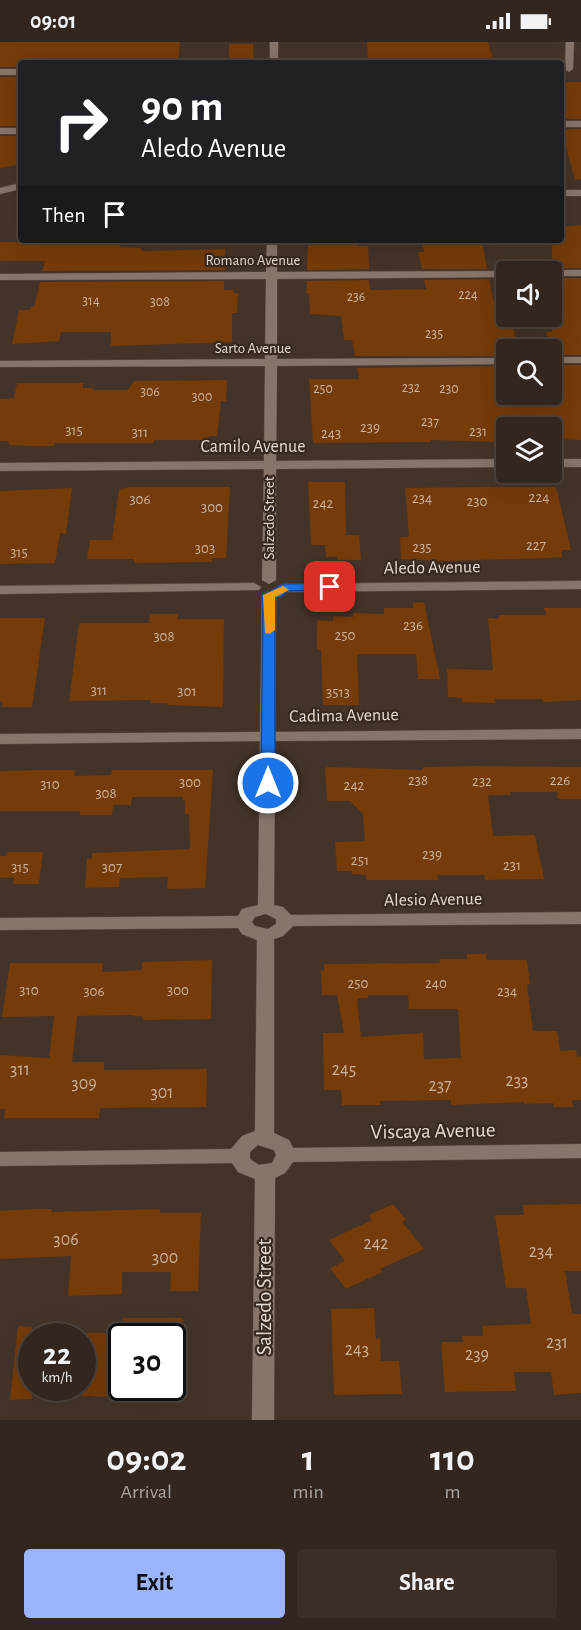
<!DOCTYPE html>
<style>
body{margin:0;font-family:"Alegreya Sans",sans-serif;background:#3b2e27;color:#f1f3f6;height:100vh;display:flex;flex-direction:column;font-size:22px;white-space:nowrap}
*{box-sizing:border-box;margin:0}
p{font-size:20px;color:#a9a5a4}
.icon{flex:none;width:33px;height:33px;fill:none;stroke:currentColor;stroke-width:2;stroke-linecap:round;stroke-linejoin:round}
.map{position:relative;height:1378px;overflow:hidden}
.panel{display:flex;flex-direction:column;background:#33261e;flex:1}
.panel>*{flex:none}
.hud{position:absolute;left:18px;top:18px;width:546px;height:183px;border-radius:6px;box-shadow:0 6px 24px #0002,0 0 0 2px #4e433c;background:#202124;color:#fff;overflow:hidden}
.tools{position:absolute;left:496px;top:219px;display:grid;gap:12px}
.tools a{display:grid;place-items:center;width:66px;height:66px;border-radius:6px;background:#33261e;box-shadow:0 6px 24px #0002,0 0 0 2px #4e433c;font-size:30px}
.speed{position:absolute;left:18px;top:1281px;display:flex;gap:12px;font-size:30px;font-weight:700;text-align:center}
.speed>*{display:grid;place-content:center;width:78px;height:78px;border-radius:50%;background:#33261e;box-shadow:0 6px 24px #0002,0 0 0 2px #4e433c;line-height:1}
.speed small{font-size:15px;font-weight:400}
.speed .limit{border:3px solid #111;border-radius:9px;background:#fff;color:#111}
.pin{position:absolute;display:grid;place-items:center;width:51px;height:51px;color:#fff;margin:-26px;border-radius:12px;box-shadow:0 3px 9px #0006}
.me{position:absolute;width:66px;margin:-33px;rotate:0deg;stroke-linejoin:round;filter:drop-shadow(0 0 4px #0008)}
.turn{display:flex;align-items:center;gap:21px;height:126px;padding:0 24px;font-size:27px}
.turn .icon{width:78px;height:78px;stroke-width:2.5}
.turn b{display:block;font-size:42px;line-height:51px}
.then{display:flex;align-items:center;height:57px;padding:0 24px;background:#0003;gap:12px;font-size:22px}
.eta{display:flex;justify-content:space-evenly;align-items:center;height:102px;text-align:center}
.eta b{font-size:36px;font-weight:700;line-height:42px}
.action{display:flex;gap:12px;margin-top:auto;padding:12px 24px}
.action a{flex:1;height:69px;border-radius:6px;background:#9cb4fd;color:#111;font-size:24px;font-weight:700;line-height:69px;text-align:center}
.action a+a{background:#3b2e27;color:#f1f3f6}
.status{display:flex;justify-content:space-between;align-items:center;height:42px;padding:0 30px;background:#33261e;direction:ltr}
.status svg{height:16px;fill:currentColor}
.map>svg:first-child{display:block}
.building{fill:#753b08;fill-rule:evenodd}
.lines{fill:none;stroke-linecap:round;stroke-linejoin:round}
.minor-casing{stroke:#5e4f47;stroke-width:1}
.minor{fill:#887569;fill-rule:evenodd}
.route{fill:#1a73e8;stroke:#114b97;stroke-width:1.5}
.slow{fill:#f59e0b}
.labels{text-anchor:middle;dominant-baseline:central;stroke-width:4.5;stroke-linejoin:round;paint-order:stroke}
.far-number-label{font-size:14px;fill:#c8b2a0}
.far-street-label{font-size:15px;fill:#e4d9d3;stroke:#39291e}
.number-label{font-size:15px;fill:#c8b2a0}
.street-label{font-size:18px;fill:#e4d9d3;stroke:#39291e}
.near-number-label{font-size:18px;fill:#c8b2a0}
.near-street-label{font-size:21px;fill:#e4d9d3;stroke:#39291e}
</style>
<div class="status"><b>09:01</b><svg viewBox="0 0 49 12"><path d="M0 12V9h3v3zM5 12V6h3v6zM10 12V3h3v9zM15 12V0h3v12zM26 1h20v11H26zM47 4h2v5h-2z"/></svg></div>
<div class="map">
<svg width="581" height="1378" viewBox="0 0 581 1378">
<rect width="100%" height="100%" fill="#443328"/>
<path class="building" d="M0,0H180L178,21H21V25H0Z
M367,0H488L493,18L368,19Z
M229,2H253L254,20L229,21Z
M0,35H21V84H0Z
M561,40H581V77H561Z
M561,87H581V137L575,138Z
M0,94H21V122L0,126Z
M581,183V226H552V198H561V185Z
M75,198H122L120,205L141,206V209L225,207V228L42,229L45,219H0V200H75Z
M308,198L358,199V204H368L369,227L307,228Z
M422,198H482L487,227H422L418,210H424Z
M552,236H581V313H554L546,290H552Z
M489,237L498,279H512L516,300H507V314H355L352,298H344L341,274L310,272L309,251H306L307,239L369,238L370,248H374L426,247L424,238Z
M224,239V248H234L233,251H238L237,271H232V300L111,304V290H61L59,299L12,302L19,268H30L31,265H34L40,240Z
M557,323H581V398L552,397V386H497L499,400L431,398V400L313,401L309,337H359L357,326L507,324V357H552V337H562Z
M227,338L226,359H221L217,394H209L208,398H154V401H54V404H35L9,403L8,399H0V357L14,356L17,341H83V346H93V348H128L134,339Z
M308,440H345L346,493H359L361,518H337V515H326L325,503H311Z
M130,445H230L226,516H212V520L134,521V517H87L90,498H112L119,447Z
M483,445H556L571,508H561L562,515L546,516L446,519L401,517L400,495H409L405,446Z
M72,446L66,492L60,491L55,521L0,522V449Z
M424,560L440,637H418L416,612H357L359,663H323L321,608H317V578L333,579V574L353,575V571L384,572V566H413V561Z
M544,566H581V658L543,660L542,657H495L496,661L462,660V656L448,655L447,627L493,628L488,576L499,577V573H546Z
M150,572H178L177,577H224L223,665L167,663V661H151V658L69,659L79,581H149Z
M0,576H45L32,665H2L3,660L0,659Z
M472,724L581,725V757H558L557,750H510V753H488L493,794L535,793L544,837L485,838L484,833H437L438,838H366V833L352,832V829H337L335,800L365,799L363,772L350,759H327L325,727L327,725L423,728V725Z
M44,728H75L74,734L111,733L112,728H213L205,846L167,847L168,835L120,836L119,845L85,846L87,816L92,817V811L190,807L189,772H185V759H183V755H132L131,763H113L112,773H80V769H0V729Z
M8,810H43L39,842H13L14,835L0,836V814H7Z
M467,912H486L487,918H527L530,942L527,943L533,989H557L560,1009L576,1008L577,1015L581,1014V1058H572L573,1065H554L553,1061L524,1062V1060L451,1063V1058L380,1059L381,1063H342L341,1048H324L323,991H344L337,953H322L321,929H324V922L440,921L439,917H467ZM368,953H408L409,967H458L461,1016L424,1017L423,991L361,995L357,956H368Z
M212,918L211,977L143,978V975L130,973L77,974L72,1020H104V1028L207,1027L206,1065L100,1066L99,1076H4L5,1067H0V1013L49,1016L54,974L2,975L10,921H103L102,930L142,928V920Z
M393,1162L406,1178L402,1180L424,1207L380,1227L382,1230L346,1247L330,1226L345,1219L329,1198L372,1178L369,1173Z
M581,1162V1229H565L572,1272H581V1351L554,1353L551,1330H514L516,1349L445,1350L441,1300H463L462,1294H483L482,1284L531,1282L526,1246H506L495,1173H524L523,1163Z
M33,1167H52L51,1170L160,1167V1171H201L198,1249H170L171,1230H122V1252L68,1254L71,1214L0,1217V1169Z
M374,1266L376,1297L380,1296L381,1319H399L402,1352L334,1353L331,1267Z
M123,1276H183V1294H122Z
M18,1284L32,1285V1357L10,1358Z
M82,1291H122V1355L82,1354Z"/>
<g class="lines">
<g class="minor-casing">
<path id="minor" d="M270,0H278V21H270Z
M566,0H574L573,27L569,30L565,27Z
M0,27H21V33H0Z
M561,79H581V85H561Z
M0,86H21V92H0Z
M21,141V147L0,152V146Z
M561,148H581V154H561Z
M267,198H277V230L507,229L510,230H507V235L277,237V317L507,316V322L277,324L276,419L507,417V425L276,427V538L269,542L262,538L264,427L0,429V421L264,419L265,324L0,325V319L265,317L266,237L0,238V232L266,230Z
M552,228H581V234H552V230H548Z
M552,315H581V321H552Z
M552,417H581V425H552Z
M581,539V547L283,550L276,546L283,542Z
M254,541L261,545L259,548L0,552V544Z
M269,549L276,553L275,690L581,687V697L275,699L274,863L283,865L291,873L581,870V882L293,884L283,894L274,897V1091L289,1098L293,1106L581,1102V1116L293,1120L285,1131L275,1136L274,1378H252L255,1137L238,1130L232,1121L0,1124V1110L231,1107L242,1094L255,1089L257,898L242,892L238,886L0,888V876L238,874L242,867L258,863L260,699L0,702V692L260,690L262,553ZM266,872L276,877V882L268,887L255,884L252,880L255,875ZM258,1103L274,1108L276,1113L272,1121L259,1123L250,1117V1110Z"/>
</g>
<use href="#minor" class="minor"/>
</g>
<path class="route" d="M330,541L334,542L336,545L334,548L287,549L282,554L275,556V741L268,745L263,744L261,741L263,553L283,542Z"/>
<path class="slow" d="M283,544L289,548L275,555V588L269,592L265,591L263,553Z"/>
<g class="labels">
<g class="far-number-label">
<text x="468" y="253">224</text>
<text x="356" y="255">236</text>
<text x="91" y="259">314</text>
<text x="160" y="260">308</text>
<text x="434" y="292">235</text>
<text x="411" y="346">232</text>
<text x="323" y="347">250</text>
<text x="449" y="347">230</text>
<text x="150" y="350">306</text>
<text x="202" y="355">300</text>
<text x="430" y="380">237</text>
</g>
<g class="far-street-label">
<text x="253" y="218">Romano Avenue</text>
<text x="253" y="306">Sarto Avenue</text>
<text transform="translate(269 476) rotate(-90)">Salzedo Street</text>
</g>
<g class="number-label">
<text x="370" y="385">239</text>
<text x="74" y="388">315</text>
<text x="478" y="389">231</text>
<text x="140" y="390">311</text>
<text x="331" y="391">243</text>
<text x="539" y="455">224</text>
<text x="422" y="456">234</text>
<text x="140" y="457">306</text>
<text x="477" y="459">230</text>
<text x="323" y="461">242</text>
<text x="212" y="465">300</text>
<text x="536" y="503">227</text>
<text x="422" y="505">235</text>
<text x="205" y="506">303</text>
<text x="19" y="510">315</text>
<text x="413" y="583">236</text>
<text x="345" y="593">250</text>
<text x="164" y="594">308</text>
<text x="99" y="648">311</text>
<text x="187" y="649">301</text>
<text x="338" y="650">3513</text>
<text x="418" y="738">238</text>
<text x="560" y="738">226</text>
<text x="482" y="739">232</text>
<text x="190" y="740">300</text>
<text x="50" y="742">310</text>
<text x="354" y="743">242</text>
<text x="106" y="751">308</text>
<text x="432" y="812">239</text>
<text x="360" y="818">251</text>
<text x="512" y="823">231</text>
<text x="20" y="825">315</text>
<text x="112" y="825">307</text>
<text x="358" y="941">250</text>
<text x="436" y="941">240</text>
<text x="29" y="948">310</text>
<text x="178" y="948">300</text>
<text x="94" y="949">306</text>
<text x="507" y="949">234</text>
</g>
<g class="street-label">
<text x="253" y="405">Camilo Avenue</text>
<text transform="translate(432 526) rotate(-1)">Aledo Avenue</text>
<text transform="translate(344 674) rotate(-1)">Cadima Avenue</text>
<text transform="translate(433 858) rotate(-1)">Alesio Avenue</text>
</g>
<g class="near-number-label">
<text x="20" y="1028">311</text>
<text x="344" y="1028">245</text>
<text x="517" y="1039">233</text>
<text x="84" y="1042">309</text>
<text x="440" y="1044">237</text>
<text x="162" y="1051">301</text>
<text x="66" y="1198">306</text>
<text x="376" y="1202">242</text>
<text x="541" y="1210">234</text>
<text x="165" y="1216">300</text>
<text x="557" y="1301">231</text>
<text x="357" y="1308">243</text>
<text x="477" y="1313">239</text>
</g>
<g class="near-street-label">
<text transform="translate(433 1089) rotate(-1)">Viscaya Avenue</text>
<text transform="translate(264 1255) rotate(-90)">Salzedo Street</text>
</g>
</g>
</svg>
<div class="tools">
<a><svg class="icon" aria-label="sound" viewBox="0 0 24 24"><path d="M4 9h4l5-4v14l-5-4H4zM17 9q2 3 0 6"/></svg></a>
<a><svg class="icon" aria-label="search" viewBox="0 0 24 24"><circle cx="10" cy="10" r="6"/><path d="M15 15l6 6"/></svg></a>
<a><svg class="icon" aria-label="layers" viewBox="0 0 24 24"><path d="M12 4l9 5-9 5-9-5zM3 14l9 5 9-5"/></svg></a>
</div>
<div class="speed"><div>22<small>km/h</small></div><div class="limit">30</div></div>
<div class="pin" style="left:330px;top:545px;background:#d93025"><svg class="icon" aria-label="arrive" viewBox="0 0 24 24"><path d="M6 21V4h12l-3 4 3 4H6"/></svg></div>
<svg class="me" style="left:268px;top:741px" viewBox="-20 -20 40 40"><circle r="17" fill="#1a73e8" stroke="#fff" stroke-width="3"/><path d="M0-11L8 9 0 5-8 9z" fill="#fff"/></svg>
<div class="hud">
<div class="turn"><svg class="icon" aria-label="right" viewBox="0 0 24 24"><path d="M7 20v-9h11M14 6l5 5-5 5"/></svg><div><b>90 m</b>Aledo Avenue</div></div>
<div class="then">Then<svg class="icon" aria-label="arrive" viewBox="0 0 24 24"><path d="M6 21V4h12l-3 4 3 4H6"/></svg></div>
</div>
</div>
<section class="panel">
<div class="eta">
<div><b>09:02</b><p>Arrival</p></div>
<div><b>1</b><p>min</p></div>
<div><b>110</b><p>m</p></div>
</div>
<div class="action"><a>Exit</a><a>Share</a></div>
</section>
